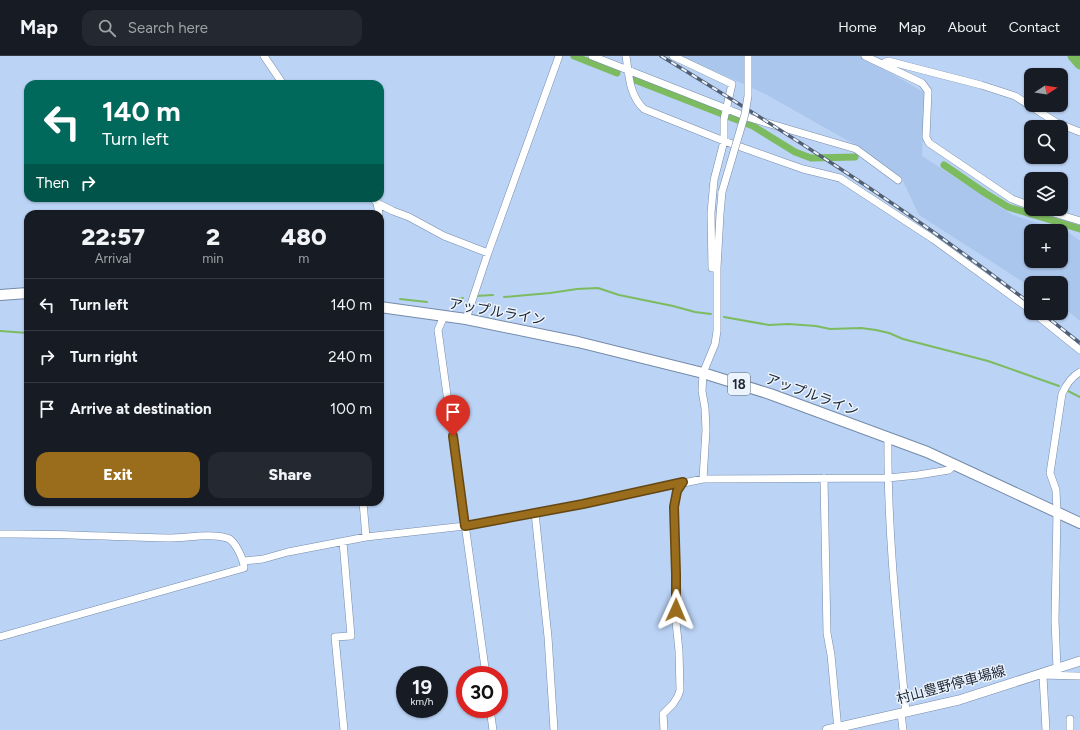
<!DOCTYPE html>
<meta charset="utf-8">
<style>
body{margin:0;font-family:Figtree,"Noto Sans JP",sans-serif;background:#242831;color:#f1f3f6;height:100vh;display:flex;flex-direction:column;font-size:15px;white-space:nowrap}
*{box-sizing:border-box;margin:0}
p{font-size:13px;color:#9ea1a6}
.icon{flex:none;width:22px;height:22px;fill:none;stroke:currentColor;stroke-width:2;stroke-linecap:round;stroke-linejoin:round}
.map{position:relative;flex:1;overflow:hidden}
.sheet{position:absolute;left:24px;top:154px;width:360px;height:296px;display:flex;flex-direction:column;background:#171b24;border-radius:12px;box-shadow:0 1px 3px #0004}
.sheet>*{flex:none}
.top-card{position:absolute;left:24px;top:24px;width:360px;height:122px;border-radius:12px;box-shadow:0 1px 3px #0004;background:#00695c;color:#fff;overflow:hidden}
.needle{width:26px;rotate:78deg}
.controls{position:absolute;left:1024px;top:12px;display:grid;gap:8px}
.controls a{display:grid;place-items:center;width:44px;height:44px;border-radius:8px;background:#171b24;box-shadow:0 1px 3px #0004;font-size:20px}
.speed{position:absolute;left:396px;top:610px;display:flex;gap:8px;font-size:20px;font-weight:700;text-align:center}
.speed>*{display:grid;place-content:center;width:52px;height:52px;border-radius:50%;background:#171b24;box-shadow:0 1px 3px #0004;line-height:1}
.speed small{font-size:10px;font-weight:400}
.speed .limit{border:6px solid #d22;background:#fff;color:#111}
.pin{position:absolute;display:grid;place-items:center;width:34px;height:34px;color:#fff;margin:-41px -17px;border-radius:50% 50% 50% 0;rotate:-45deg;box-shadow:0 0 4px #0007}
.pin .icon{rotate:45deg}
.me{position:absolute;width:44px;margin:-22px;rotate:1deg;stroke-linejoin:round;filter:drop-shadow(0 0 3px #0008)}
.turn{display:flex;align-items:center;gap:14px;height:84px;padding:0 12px;font-size:18px}
.turn .icon{width:52px;height:52px;stroke-width:2.5}
.turn b{display:block;font-size:28px;line-height:34px}
.then{display:flex;align-items:center;height:38px;padding:0 12px;background:#0003;gap:8px;font-size:15px}
.eta{display:flex;justify-content:space-evenly;align-items:center;height:68px;text-align:center}
.eta b{font-size:24px;font-weight:800;line-height:28px}
.button{display:flex;gap:8px;margin-top:auto;padding:8px 12px}
.button a{flex:1;height:46px;border-radius:12px;background:#9a6d1d;color:#fff;font-size:16px;font-weight:800;line-height:46px;text-align:center}
.button a+a{background:#242831;color:#f1f3f6}
ul{padding:0;list-style:none}
li{display:flex;align-items:center;gap:12px;height:52px;padding:0 12px;border-top:1px solid #363941}
li div{flex:1}
li b{display:block;font-size:15px}
li em{font-style:normal}
header{display:flex;align-items:center;gap:24px;box-sizing:border-box;height:56px;padding:0 20px;background:#171b24;border-bottom:1px solid #363941}
header strong{font-size:19px}
nav{display:flex;gap:22px;margin-inline-start:auto;font-size:14px}
.search{width:280px;height:36px;background:#242831;display:flex;align-items:center;gap:10px;box-sizing:border-box;padding:0 14px;border-radius:12px;color:#9ea1a6;font-size:15px}
.map>svg:first-child{display:block}
.built{fill:#aac6ec;fill-rule:evenodd}
.lines{fill:none;stroke-linecap:round;stroke-linejoin:round}
.stream{stroke:#7dbb60;stroke-width:2}
.canal{stroke:#7dbb60;stroke-width:7}
.river{stroke:#7dbb60;stroke-width:11}
.minor-casing{stroke:#758baa;stroke-width:8}
.major-casing{stroke:#758baa;stroke-width:10}
.highway-casing{stroke:#758baa;stroke-width:12}
.minor{stroke:#fff;stroke-width:7}
.major{stroke:#fff;stroke-width:9}
.highway{stroke:#fff;stroke-width:10}
.rail-casing{stroke:#515f73;stroke-width:3.5}
.rail{stroke:#ebf3fd;stroke-width:2;stroke-dasharray:6;stroke-linecap:butt}
.minor-bridge-casing{stroke:#758baa;stroke-width:8;stroke-linecap:butt}
.minor-bridge{stroke:#fff;stroke-width:7}
.route-casing{stroke:#644713;stroke-width:10}
.route{stroke:#9a6d1d;stroke-width:7}
.labels{text-anchor:middle;dominant-baseline:central;stroke-width:3;stroke-linejoin:round;paint-order:stroke}
.shield{fill:#ebf3fd;stroke:#5d6672;stroke-width:1}
.shield-label{font-size:13px;font-weight:bold;fill:#202936}
.street-label{font-size:14px;fill:#202936;stroke:#ebf3fd}
</style>
<header>
<strong>Map</strong>
<div class="search"><svg class="icon" aria-label="search" viewBox="0 0 24 24"><circle cx="10" cy="10" r="6"/><path d="M15 15l6 6"/></svg>Search here</div>
<nav><a>Home</a><a>Map</a><a>About</a><a>Contact</a></nav>
</header>
<div class="map">
<svg width="1080" height="674" viewBox="0 0 1080 674">
<rect width="100%" height="100%" fill="#bbd3f5"/>
<path class="built" d="M682,0H862L925,37L922,100L1013,159L1069,177L1080,185V265L1061,249V227H1031V231L919,159L901,121L859,91L767,39ZM1031,175H1061V205H1031Z"/>
<g class="lines">
<path class="stream" d="M476,240L493,239
M380,241H383
M504,241L550,237L577,233L598,232L619,239L673,250L695,256L711,258
M400,243L427,246
M459,243L463,242
M724,261L769,269L788,268L816,270L830,273L861,272L876,274L889,277L903,283L988,305L1059,330
M0,275L28,277
M1068,335L1080,341"/>
<path class="canal" d="M574,0L617,17
M635,24L753,70L795,96L811,102L855,101
M944,109L985,137L1008,151L1080,173"/>
<path class="river" d="M1073,0L1080,8"/>
<g class="minor-casing">
<path id="minor" d="M264,0L283,28
M592,0L750,62L856,93L898,124
M626,0C629,19 629,39 644,53L724,85L783,106L803,113L840,122L933,183L1031,254
M673,0L732,28L724,63V85L714,124L711,157L712,212H717
M865,0L922,27L928,35L926,81L929,87L1012,143L1031,150
M882,8L888,5L981,29L1015,40L1057,67L1080,76
M373,142L377,147L379,158
M377,147L393,155L409,161L444,180L488,197
M1041,153L1080,165
M1034,257L1080,294
M444,260L438,274L486,619
M466,263L488,197L559,0
M888,381C887,473 897,565 906,656
M824,422L827,577L831,599L838,674
M703,423L706,374L705,352L702,335L703,317L715,288L717,275V212L720,158L722,136
M363,446L366,481
M535,457L548,581L554,674
M0,478C56,477 112,481 168,482C187,482 209,477 227,482C235,484 244,504 244,512L0,581
M343,486L351,580L335,581L344,674
M244,505L263,503L288,496L366,481L465,470L583,448L703,423L888,422L918,419L949,414L955,408
M1057,613L1055,564L1057,455L1056,434L1050,417L1062,338C1066,329 1071,321 1080,316
M1040,619L1080,620
M1043,620L1046,674
M490,653L493,674
M901,657L903,674
M1070,663V674
M664,674L663,658L673,648L678,640L680,634L679,595L676,566V518L674,451L677,435L683,426"/>
</g>
<g class="major-casing">
<path id="major" d="M827,674L959,644L1080,605"/>
</g>
<g class="highway-casing">
<path id="highway" d="M0,239L28,237
M380,251L466,263L578,286L703,317L770,338L927,396L1080,467"/>
</g>
<use href="#minor" class="minor"/>
<use href="#major" class="major"/>
<use href="#highway" class="highway"/>
<g class="rail-casing">
<path id="rail" d="M661,0C719,35 776,71 833,108C901,152 967,199 1031,248
M1042,257L1080,287"/>
</g>
<use href="#rail" class="rail"/>
<g class="minor-bridge-casing">
<path id="minor-bridge" d="M722,136L745,58L748,40V0"/>
</g>
<use href="#minor-bridge" class="minor-bridge"/>
</g>
<g class="lines">
<g class="route-casing">
<path id="route" d="M453,380L465,470L583,448L683,426L677,435L674,451L676,518V554"/>
</g>
<use href="#route" class="route"/>
</g>
<g class="labels">
<rect class="shield" x="728" y="317" width="22" height="22" rx="3"/>
<g class="shield-label">
<text x="739" y="328">18</text>
</g>
<g class="street-label">
<text transform="translate(497 256) rotate(10)">アップルライン</text>
<text transform="translate(812 339) rotate(20)">アップルライン</text>
<text transform="translate(951 629) rotate(-15)">村山豊野停車場線</text>
</g>
</g>
</svg>
<div class="controls">
<a><svg class="needle" viewBox="-14 -14 28 28"><path d="M0-13l5 13h-10z" fill="#e53935"/><path d="M0 13l5-13h-10z" fill="#9ea1a6"/></svg></a>
<a><svg class="icon" aria-label="search" viewBox="0 0 24 24"><circle cx="10" cy="10" r="6"/><path d="M15 15l6 6"/></svg></a>
<a><svg class="icon" aria-label="layers" viewBox="0 0 24 24"><path d="M12 4l9 5-9 5-9-5zM3 14l9 5 9-5"/></svg></a>
<a>+</a>
<a>−</a>
</div>
<div class="speed"><div>19<small>km/h</small></div><div class="limit">30</div></div>
<div class="pin" style="left:453px;top:380px;background:#d93025"><svg class="icon" aria-label="arrive" viewBox="0 0 24 24"><path d="M6 21V4h12l-3 4 3 4H6"/></svg></div>
<svg class="me" style="left:676px;top:554px" viewBox="-20 -20 40 40"><path d="M0-17L14 15 0 8-14 15z" fill="#9a6d1d" stroke="#fff" stroke-width="4"/></svg>
<div class="top-card">
<div class="turn"><svg class="icon" aria-label="left" viewBox="0 0 24 24"><path d="M17 20v-9H6M10 6l-5 5 5 5"/></svg><div><b>140 m</b>Turn left</div></div>
<div class="then">Then<svg class="icon" aria-label="right" viewBox="0 0 24 24"><path d="M7 20v-9h11M14 6l5 5-5 5"/></svg></div>
</div>
<section class="sheet">
<div class="eta">
<div><b>22:57</b><p>Arrival</p></div>
<div><b>2</b><p>min</p></div>
<div><b>480</b><p>m</p></div>
</div>
<ul>
<li><svg class="icon" aria-label="left" viewBox="0 0 24 24"><path d="M17 20v-9H6M10 6l-5 5 5 5"/></svg><div><b>Turn left</b></div><em>140 m</em></li>
<li><svg class="icon" aria-label="right" viewBox="0 0 24 24"><path d="M7 20v-9h11M14 6l5 5-5 5"/></svg><div><b>Turn right</b></div><em>240 m</em></li>
<li><svg class="icon" aria-label="arrive" viewBox="0 0 24 24"><path d="M6 21V4h12l-3 4 3 4H6"/></svg><div><b>Arrive at destination</b></div><em>100 m</em></li>
</ul>
<div class="button"><a>Exit</a><a>Share</a></div>
</section>
</div>
